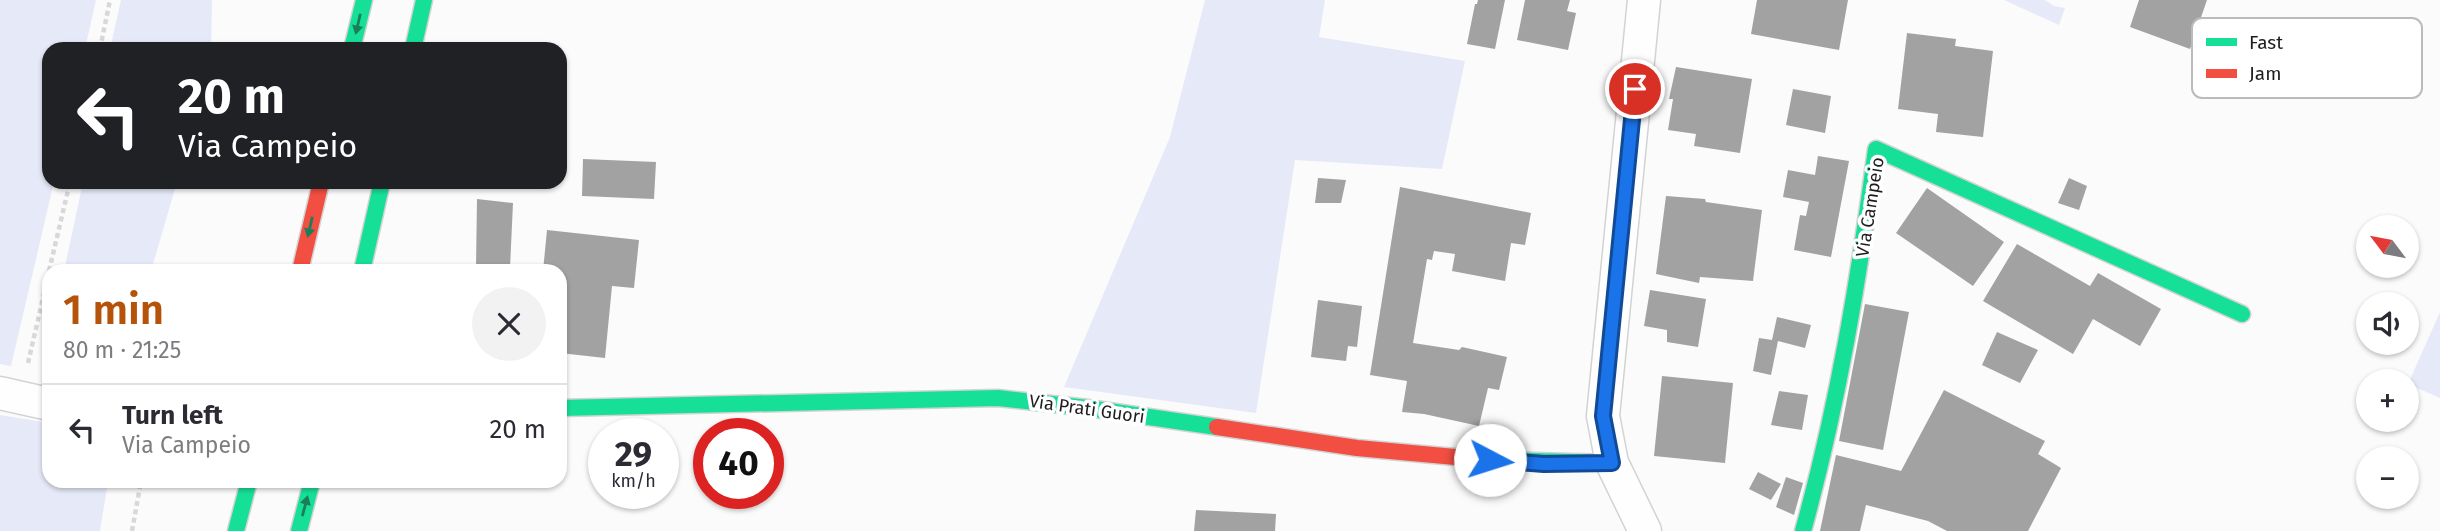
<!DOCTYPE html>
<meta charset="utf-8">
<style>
body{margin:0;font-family:"Fira Sans",sans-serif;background:#f2f2f3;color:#2b2b33;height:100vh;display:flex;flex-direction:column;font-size:26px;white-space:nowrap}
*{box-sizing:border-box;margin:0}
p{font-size:23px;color:#7c7c81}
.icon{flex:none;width:38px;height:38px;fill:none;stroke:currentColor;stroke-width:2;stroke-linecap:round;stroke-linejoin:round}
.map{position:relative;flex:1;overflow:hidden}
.sheet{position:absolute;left:42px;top:264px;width:525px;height:224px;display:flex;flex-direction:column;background:#fff;border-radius:21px;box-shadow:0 2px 5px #0004}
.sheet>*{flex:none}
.guide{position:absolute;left:42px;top:42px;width:525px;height:147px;border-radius:21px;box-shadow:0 2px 5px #0004;background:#202124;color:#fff;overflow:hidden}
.needle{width:46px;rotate:302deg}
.buttons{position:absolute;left:2356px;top:215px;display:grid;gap:14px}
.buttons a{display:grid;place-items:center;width:63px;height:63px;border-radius:50%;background:#fff;box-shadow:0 2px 5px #0004;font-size:35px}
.speed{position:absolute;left:588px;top:418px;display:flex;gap:14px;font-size:35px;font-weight:700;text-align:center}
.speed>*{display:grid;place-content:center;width:91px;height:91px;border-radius:50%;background:#fff;box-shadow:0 2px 5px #0004;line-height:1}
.speed small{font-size:18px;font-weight:400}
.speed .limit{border:10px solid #d22;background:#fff;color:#111}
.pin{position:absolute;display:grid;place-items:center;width:60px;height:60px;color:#fff;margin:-30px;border:4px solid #fff;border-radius:50%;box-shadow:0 2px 7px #0007}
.me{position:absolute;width:77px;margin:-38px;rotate:95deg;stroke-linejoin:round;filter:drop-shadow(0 0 5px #0008)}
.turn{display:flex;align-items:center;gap:24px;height:147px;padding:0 21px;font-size:32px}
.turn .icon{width:91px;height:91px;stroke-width:2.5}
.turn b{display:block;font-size:49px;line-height:60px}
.round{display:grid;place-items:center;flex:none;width:74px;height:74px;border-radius:37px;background:#f2f2f3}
.headline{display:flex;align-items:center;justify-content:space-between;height:119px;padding:0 21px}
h1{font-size:42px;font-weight:600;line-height:52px;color:#b45309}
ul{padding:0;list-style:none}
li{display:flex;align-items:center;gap:21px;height:91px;padding:0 21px;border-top:2px solid #e1e1e2}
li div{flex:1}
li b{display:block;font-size:26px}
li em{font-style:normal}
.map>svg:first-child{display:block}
.green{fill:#e6eaf8}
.building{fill:#a2a2a3}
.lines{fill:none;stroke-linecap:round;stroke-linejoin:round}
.street-casing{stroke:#d3d3d4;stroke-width:35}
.fast-casing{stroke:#d3d3d4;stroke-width:19}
.jam-casing{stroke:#d3d3d4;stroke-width:19}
.path{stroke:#d8d8d9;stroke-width:4.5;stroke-dasharray:5 3.5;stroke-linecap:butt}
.street{stroke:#fefeff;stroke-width:32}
.fast{stroke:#16e098;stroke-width:16}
.jam{stroke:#f24e42;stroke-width:16}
.oneway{fill:#1a7e5b}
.route-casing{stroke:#114b97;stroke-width:18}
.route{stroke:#1a73e8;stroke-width:12}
.labels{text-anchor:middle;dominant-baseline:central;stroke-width:7;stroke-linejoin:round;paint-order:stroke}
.street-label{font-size:18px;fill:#1d1d1e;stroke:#fff}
.key{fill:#fff;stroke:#bbbbbc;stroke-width:2}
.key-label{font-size:19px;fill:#1d1d1e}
</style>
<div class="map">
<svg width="2440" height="531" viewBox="0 0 2440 531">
<rect width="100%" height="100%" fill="#fbfbfc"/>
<path class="green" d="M0,0H96L85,49H49V182H54L11,366L0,364Z
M121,0H212L211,49H110Z
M1205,0H1325L1319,37L1465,61L1442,169L1295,160L1256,413L1064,387L1170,137Z
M2004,0H2045L2054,6L2065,8L2059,25Z
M83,182H177L151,271H64Z
M2440,312V398L2408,384Z
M0,415L49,423V481H108L100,531H0Z"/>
<path class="building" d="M1478,0H1505L1495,49L1467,44L1475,4H1477Z
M1525,0H1570L1567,11L1576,13L1568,50L1517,40Z
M1757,0H1848L1839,50L1751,34Z
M2139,0H2207L2190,49L2130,27Z
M1907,33L1956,39L1955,46L1993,51L1983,137L1936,132L1938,114L1898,109Z
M1676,67L1752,79L1740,153L1694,146L1696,134L1668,130L1673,99H1669Z
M1793,89L1831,96L1825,133L1786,125Z
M1818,156L1849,161L1831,257L1794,250L1800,215L1806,216L1809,202L1783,197L1788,170L1815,175Z
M583,159L656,162L654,199L582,196Z
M1318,178L1346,180L1341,203H1315Z
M2069,178L2087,186L2079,210L2058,203Z
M1400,187L1531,213L1525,245L1511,243L1505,281L1452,271L1455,254L1434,251L1432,260L1427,259L1413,343L1459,350L1462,347L1507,357L1499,390L1488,388L1479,426L1424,414L1402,412L1407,381L1370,375Z
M1927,188L2004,242L1973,286L1896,233Z
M1666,196L1705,199L1706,202L1762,210L1753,281L1700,277L1699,283L1656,274Z
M477,199L513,203L510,268L476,267Z
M547,230L639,240L634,288L612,286L605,358L560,353V271H543Z
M2017,244L2090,286L2098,273L2161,309L2140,346L2093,319L2073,354L1983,301Z
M1650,290L1706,299L1698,347L1667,342V330L1644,326Z
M1318,300L1362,306L1357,347L1348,346L1346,361L1311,357Z
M1865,304L1909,312L1883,450L1839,441Z
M1777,317L1811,325L1805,348L1778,341L1771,375L1753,371L1759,338L1772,340Z
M1997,332L2038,350L2020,383L1982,365Z
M1662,376L1733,383L1725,463L1654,456Z
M1944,390L2045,441L2038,454L2061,468L2028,531H1947L1928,521L1866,505L1860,531H1820L1836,455L1901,471Z
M1779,391L1808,395L1802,430L1771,425Z
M1758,472L1781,484L1771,500L1749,489Z
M1786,477L1803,483L1794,515L1776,507Z
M1196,510L1276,514L1275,531H1194Z"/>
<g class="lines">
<g class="street-casing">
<path id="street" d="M1644,0L1603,416L1612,463L1645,531
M0,393L49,404"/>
</g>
<g class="fast-casing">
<path id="fast" d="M352,49L364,0
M413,49L424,0
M362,271L382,182
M560,408L998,398L1088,408L1217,427
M1488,460L1612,463
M236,531L249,481
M299,531L312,481
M1803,531C1838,405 1859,278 1876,149L2242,314"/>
</g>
<g class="jam-casing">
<path id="jam" d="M300,271L321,182
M1217,427L1357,448L1488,460"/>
</g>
<path class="path" d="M100,49L110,0
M49,271L70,182
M28,363L49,272
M132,531L141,481"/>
<use href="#street" class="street"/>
<use href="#fast" class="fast"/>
<use href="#jam" class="jam"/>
</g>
<defs><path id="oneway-solid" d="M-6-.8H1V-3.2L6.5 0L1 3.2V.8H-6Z" transform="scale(1.75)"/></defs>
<g class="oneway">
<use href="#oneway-solid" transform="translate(358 24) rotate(103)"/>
<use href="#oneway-solid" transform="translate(310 227) rotate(103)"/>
<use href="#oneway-solid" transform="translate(305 506) rotate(-75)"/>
</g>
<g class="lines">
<g class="route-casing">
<path id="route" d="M1490,460L1544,464L1612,463L1603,416L1635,89"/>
</g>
<use href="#route" class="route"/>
</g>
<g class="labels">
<g class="street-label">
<text transform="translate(1870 207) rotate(-81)">Via Campeio</text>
<text transform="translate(1087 409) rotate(8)">Via Prati Guori</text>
</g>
</g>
<rect x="2192" y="18" width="230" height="80" rx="10" class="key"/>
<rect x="2206" y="38" width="31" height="8" fill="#16e098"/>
<rect x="2206" y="69" width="31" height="9" fill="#f24e42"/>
<g class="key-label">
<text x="2249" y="49">Fast</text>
<text x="2249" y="80">Jam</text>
</g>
</svg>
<div class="buttons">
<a><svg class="needle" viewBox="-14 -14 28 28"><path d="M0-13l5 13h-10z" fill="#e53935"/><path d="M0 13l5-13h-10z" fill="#7c7c81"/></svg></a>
<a><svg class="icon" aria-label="sound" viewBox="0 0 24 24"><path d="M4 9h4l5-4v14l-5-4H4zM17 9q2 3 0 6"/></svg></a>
<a>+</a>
<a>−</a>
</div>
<div class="speed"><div>29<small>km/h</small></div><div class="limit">40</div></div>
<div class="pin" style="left:1635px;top:89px;background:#d93025"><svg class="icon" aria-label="arrive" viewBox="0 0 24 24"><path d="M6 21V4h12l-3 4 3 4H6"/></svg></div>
<svg class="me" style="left:1490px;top:460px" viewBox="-20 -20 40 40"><circle r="19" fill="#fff"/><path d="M0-13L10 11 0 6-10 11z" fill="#1a73e8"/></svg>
<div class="guide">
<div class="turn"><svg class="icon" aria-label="left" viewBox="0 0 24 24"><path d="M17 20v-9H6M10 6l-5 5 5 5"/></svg><div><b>20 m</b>Via Campeio</div></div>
</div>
<section class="sheet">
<div class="headline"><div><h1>1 min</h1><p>80 m · 21:25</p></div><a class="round"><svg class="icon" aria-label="close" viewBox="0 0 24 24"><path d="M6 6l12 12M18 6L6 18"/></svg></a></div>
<ul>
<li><svg class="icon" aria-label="left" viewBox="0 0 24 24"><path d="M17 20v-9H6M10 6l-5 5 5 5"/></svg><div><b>Turn left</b><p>Via Campeio</p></div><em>20 m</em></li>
</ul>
</section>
</div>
